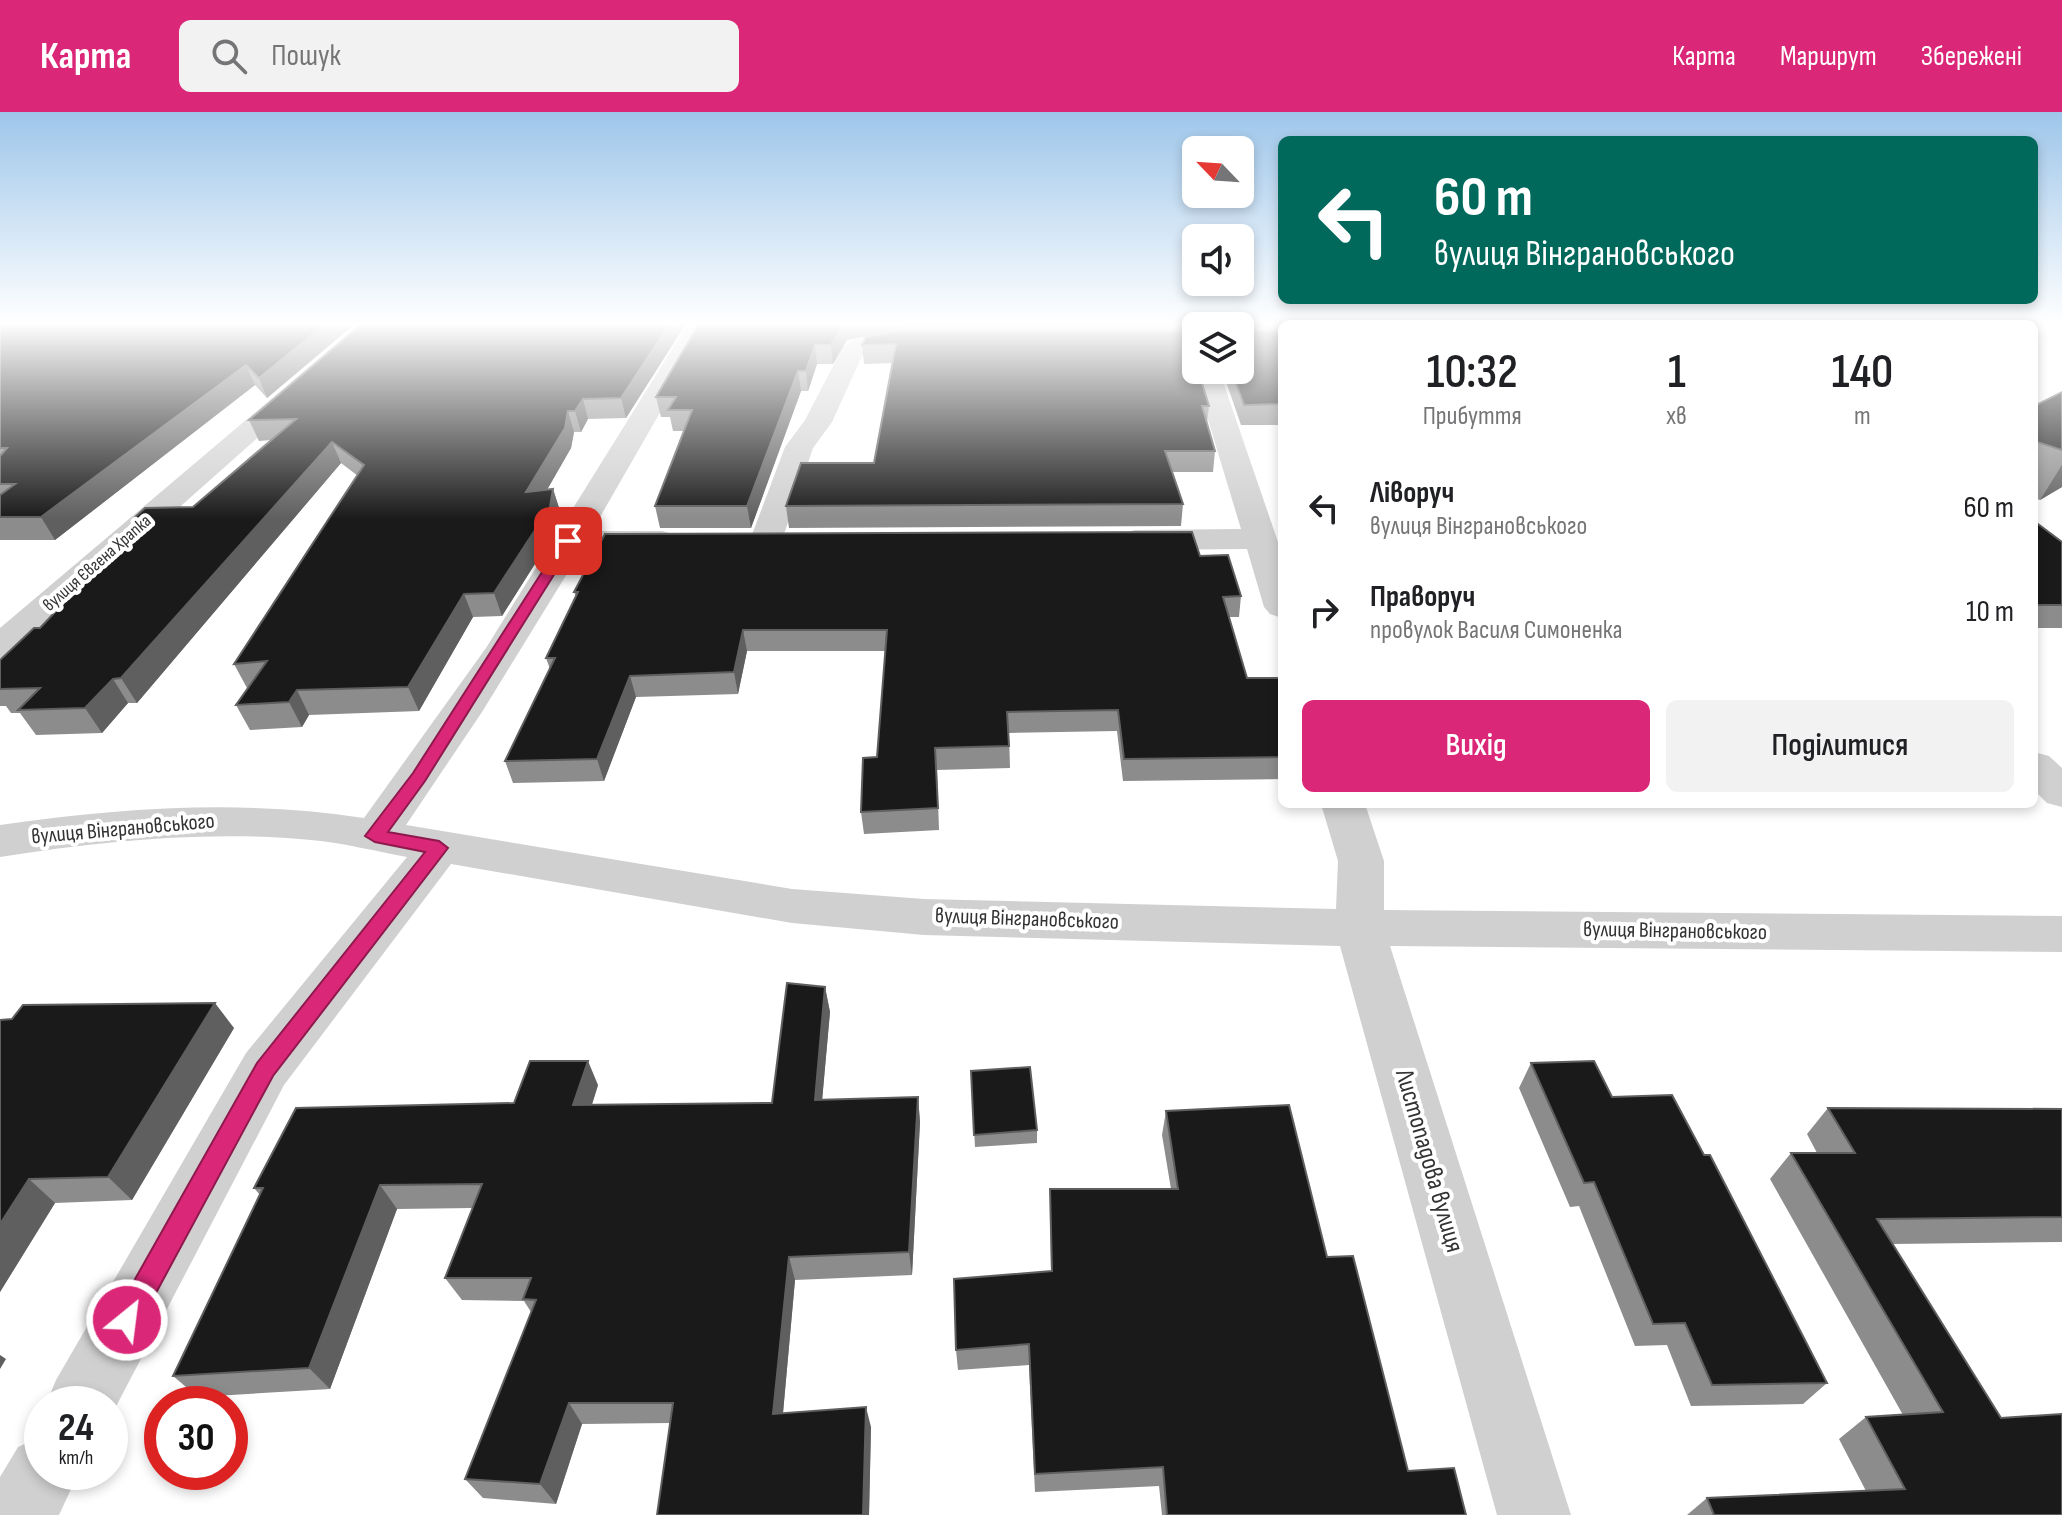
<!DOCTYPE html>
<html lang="uk">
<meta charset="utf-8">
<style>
body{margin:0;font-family:"Sofia Sans Condensed",sans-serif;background:#f2f2f2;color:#202124;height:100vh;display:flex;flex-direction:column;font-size:30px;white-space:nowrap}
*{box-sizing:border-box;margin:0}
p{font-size:26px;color:#757577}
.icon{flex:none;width:44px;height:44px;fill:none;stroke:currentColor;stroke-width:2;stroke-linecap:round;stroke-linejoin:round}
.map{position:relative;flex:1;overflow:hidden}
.sheet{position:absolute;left:1278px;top:208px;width:760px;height:488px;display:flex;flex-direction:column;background:#fff;border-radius:12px;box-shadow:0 4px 12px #0003}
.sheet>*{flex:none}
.banner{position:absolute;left:1278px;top:24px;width:760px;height:168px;border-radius:12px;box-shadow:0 4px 12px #0003;background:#00695c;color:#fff;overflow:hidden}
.needle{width:52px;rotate:295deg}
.controls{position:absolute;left:1182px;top:24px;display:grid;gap:16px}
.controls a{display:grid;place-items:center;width:72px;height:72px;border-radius:12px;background:#fff;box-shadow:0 4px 12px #0003;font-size:40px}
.speed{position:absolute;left:24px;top:1274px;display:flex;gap:16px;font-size:40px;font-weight:700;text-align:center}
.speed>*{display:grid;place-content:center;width:104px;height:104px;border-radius:50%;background:#fff;box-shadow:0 4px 12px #0003;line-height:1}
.speed small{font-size:20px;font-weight:400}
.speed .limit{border:12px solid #d22;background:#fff;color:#111}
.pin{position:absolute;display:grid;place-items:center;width:68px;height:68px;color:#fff;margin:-34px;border-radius:16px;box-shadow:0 4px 12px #0006}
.me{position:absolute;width:88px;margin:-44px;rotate:29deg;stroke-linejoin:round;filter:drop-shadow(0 0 6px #0008)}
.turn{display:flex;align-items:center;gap:28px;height:168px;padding:0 24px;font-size:36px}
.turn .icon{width:104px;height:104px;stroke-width:2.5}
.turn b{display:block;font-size:56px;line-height:68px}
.eta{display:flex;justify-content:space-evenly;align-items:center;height:136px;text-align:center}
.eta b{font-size:48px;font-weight:600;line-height:56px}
.button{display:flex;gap:16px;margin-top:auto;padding:16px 24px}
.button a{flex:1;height:92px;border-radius:12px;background:#db2777;color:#fff;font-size:32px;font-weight:600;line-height:92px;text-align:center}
.button a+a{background:#f2f2f2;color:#202124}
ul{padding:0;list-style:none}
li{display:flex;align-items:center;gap:24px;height:104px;padding:0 24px}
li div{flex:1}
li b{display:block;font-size:30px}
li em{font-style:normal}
header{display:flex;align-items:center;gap:48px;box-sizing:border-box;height:112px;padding:0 40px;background:#db2777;color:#fff}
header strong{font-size:38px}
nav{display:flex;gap:44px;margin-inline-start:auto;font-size:28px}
.search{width:560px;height:72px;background:#f2f2f2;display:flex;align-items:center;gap:20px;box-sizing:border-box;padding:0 28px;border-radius:12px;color:#757577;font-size:30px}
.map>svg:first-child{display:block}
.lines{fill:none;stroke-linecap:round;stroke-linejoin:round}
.path{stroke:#cdcdcd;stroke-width:3;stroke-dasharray:2 2;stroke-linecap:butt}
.minor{fill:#d0d0d0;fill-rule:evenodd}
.wall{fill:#8c8c8c}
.shaded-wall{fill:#5f5f5f}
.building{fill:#1a1a1a;stroke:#5f5f5f;stroke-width:2}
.route{fill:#db2777;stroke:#8e194d;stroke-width:2}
.labels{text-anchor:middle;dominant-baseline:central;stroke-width:8;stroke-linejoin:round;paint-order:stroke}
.far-street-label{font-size:18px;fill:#333;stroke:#fff}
.street-label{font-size:22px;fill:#333;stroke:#fff}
.near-street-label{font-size:26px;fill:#333;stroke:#fff}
</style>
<header>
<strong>Карта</strong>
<div class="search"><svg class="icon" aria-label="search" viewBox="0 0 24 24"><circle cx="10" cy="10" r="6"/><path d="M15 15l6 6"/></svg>Пошук</div>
<nav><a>Карта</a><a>Маршрут</a><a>Збережені</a></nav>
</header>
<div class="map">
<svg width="2062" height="1403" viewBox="0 0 2062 1403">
<rect width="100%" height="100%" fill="#fff"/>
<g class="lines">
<path class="path" d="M1539,212L1543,210"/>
<path class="minor" d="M362,210H388L13,543L0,546V516Z
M689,210H712L592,419H662L673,422L678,429L673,436L662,439H581L482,600L406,713L792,777L924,787L1336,797L1338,749L1321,692H1365L1384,749V798L2062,804V840L1390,834L1571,1403H1497L1340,834L924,823L792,811L451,752L284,973L110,1306V1292H46L56,1268L246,941L407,745C375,739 343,731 311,728C208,718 102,729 0,745V713C121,696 243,687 364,706L486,536Z
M923,221L931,223L935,228L931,233L880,236L862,244L832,310L813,336L782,428L777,435L766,438L755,435L750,428L785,335L805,308L843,235L856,227L880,222Z
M1196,254V258H1219L1277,427L1282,443V506L1270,502L1264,495L1247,437L1135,438L1124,435L1119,428L1124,421L1135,418L1241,417L1193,258Z
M2034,640L2049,644L2062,656V695L2047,691L2034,678Z
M42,1324V1360H79L59,1403H0V1365L18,1335Z"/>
</g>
<path class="wall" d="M0,210H357L267,286L255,273L55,428H0Z
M364,210H687L626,306L588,307L581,320H574L571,336L547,378L553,377L560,399L557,417L502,504L473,505L419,599L309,603L302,615L250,618L236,593L249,576H247L234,552L358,364L341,351L137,591H128L102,621L36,623L20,601H11L6,594H0V548L40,516L140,419L133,407L193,395L271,328L259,329L249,308Z
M700,210H1450L1451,212H1282V218H1240L1282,219V313H1241L1222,258H1240V214H1196V219L899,218L847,228L833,252H817L808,279H801L751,416H660L655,394L684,319H673L670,305H661L656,285Z
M1196,219V251L1209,294L1207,311L1215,339L1213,360H1172L1183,392L1181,414L789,416L786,394L874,351L893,251L864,252L862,233Z
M2062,280V375L2040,388L2034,386V294Z
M2034,409L2062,430V516H2034Z
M1200,444L1241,484L1239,505H1229L1247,566H1282V667L1123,669L1117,619L1009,621L1010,656L937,658L939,718L864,722L861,700L877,645L885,539H747L738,582L636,585L604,669L513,671L505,649L550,557L546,546L576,485L574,480Z
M825,875L830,900L822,988L918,985L920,1010L912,1163L795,1168L783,1301L871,1315L869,1403H657L670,1311L582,1312L556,1392L483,1386L465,1367L531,1200L524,1189L462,1188L445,1166L473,1096L397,1097L330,1277L198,1285L173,1264L260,1083L254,1076L514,991L598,973L592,993L772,991Z
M0,908L234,916L132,1088L55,1091L0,1180Z
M1531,951L1612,985L1827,1271L1803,1292L1691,1294L1667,1233L1635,1234L1579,1094L1570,1095L1519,976Z
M971,959L1037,1018V1031L975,1035Z
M1828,996L2062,997V1130L1892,1132L2062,1403H1687L1707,1386L1866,1379L1839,1327L1866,1305L1903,1303L1770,1067L1791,1041H1817L1807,1022Z
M1166,999L1327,1145L1408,1359L1466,1403H1162L1159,1374L1035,1380L1029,1253L958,1258L956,1238L1051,1159L1050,1077H1171L1162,1023Z"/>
<path class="shaded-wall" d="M328,210H357L267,286L259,266Z
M671,210H687L626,306L621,286Z
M845,210H898L899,218L847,228L833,252L831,233Z
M1996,210H2045L2034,215V212H1993Z
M815,233L817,252L808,279L806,259Z
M1196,234V251L1192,240Z
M246,253L255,273L55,428L41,405Z
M798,259L801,279L751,416L747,394Z
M583,287L588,307L581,320L575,299Z
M568,299L574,320L571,336L533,402L526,380Z
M332,330L341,351L137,591L121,566Z
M2062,353V375L2040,388Z
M553,377L560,399L557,417L502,504L494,481Z
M464,482L473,505L419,599L408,575Z
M743,518L747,539L738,582L734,560Z
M630,564L636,585L604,669L597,647Z
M113,567L128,591L102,621L85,596Z
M297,578L309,603L302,615L289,590Z
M825,875L830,900L820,1012L815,988Z
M215,891L234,916L132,1088L108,1065Z
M588,949L598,973L584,1017L573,993Z
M918,985L920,1010L912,1163L909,1140Z
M29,1067L55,1091L0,1180V1112Z
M380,1073L397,1097L330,1277L309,1256Z
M789,1145L795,1168L781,1323L773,1302Z
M0,1243L6,1247L0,1257Z
M569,1291L582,1312L556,1392L540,1372Z
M866,1295L871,1315L869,1403H863Z"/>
<path class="building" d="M0,210H328L259,266L246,253L41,405H0V383L15,372H0V344L7,336H0Z
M364,210H671L621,286L583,287L575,299H568L565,316L526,380L553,377L550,395L494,481L464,482L408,575L297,578L289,590L236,593L267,549L234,552L364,353L332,330L121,566L113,567L85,596L18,598L40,576L0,577V548L34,516H40L75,479L142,417L133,407L145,396L193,395L296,307L249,308Z
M700,210H845L831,233H815L806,259H798L747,394H655L692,298H668L676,285H656Z
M1200,210H1240V214H1201Z
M1288,210H1450L1451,212H1288Z
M1737,210H1996L1993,212H1733Z
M1240,217V218L1282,219V292L1244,293L1231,258H1240Z
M898,219H1196V234L1192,240L1196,253V258H1198L1209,294H1202L1215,339H1165L1183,392L786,394L801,351H874L896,232L862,233L866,225Z
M2062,280V338L2034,329V294Z
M2034,409L2062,430V493H2034Z
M1192,420L1200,444L1228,443L1241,484L1223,485L1247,566H1282V645L1124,647L1118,598L1007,600L1009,634L935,636L938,696L861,700L863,646L877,645L887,518H743L734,560L630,564L597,647L505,649L555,546H546L578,480H574L605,422Z
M787,871L825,875L815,988L918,985L909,1140L789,1145L773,1302L866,1295L863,1403H657L673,1291H569L540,1372L465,1367L536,1188L523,1187L531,1166H445L482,1072L380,1073L309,1256L173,1264L263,1076H254L296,996L514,991L530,949H588L573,993L772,991Z
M215,891L108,1065L29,1067L0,1112V908L12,907L23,893Z
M1594,949L1612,985L1672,983L1704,1043H1710L1827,1271L1712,1273L1685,1211L1653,1212L1594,1070L1584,1071L1531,951Z
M1030,955L1037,1018L974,1023L971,959Z
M1289,993L1327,1145L1353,1144L1408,1359L1454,1356L1466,1403H1167L1163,1355L1035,1362L1029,1232L956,1238L954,1167L1052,1159L1050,1077H1178L1166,999Z
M1828,996L2062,997V1105L1877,1107L2001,1306L2062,1302V1403H1714L1707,1386L1905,1377L1866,1305L1943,1300L1791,1041H1855Z"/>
<linearGradient id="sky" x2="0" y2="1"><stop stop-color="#9ec6ea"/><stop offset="0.52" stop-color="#fff"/><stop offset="1" stop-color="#fff" stop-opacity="0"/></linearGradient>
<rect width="2062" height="407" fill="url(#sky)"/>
<path class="route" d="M568,425L575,429L425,669L388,720L439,729L448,736L273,964L136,1218L127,1222L117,1218L113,1208L117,1199L257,951L425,740L375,730L365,724L413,661L562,429Z"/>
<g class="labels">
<g class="far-street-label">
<text transform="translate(97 451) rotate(-41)">вулиця Євгена Храпка</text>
</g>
<g class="street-label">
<text transform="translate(123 717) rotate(-5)">вулиця Вінграновського</text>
<text transform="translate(1027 807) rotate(2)">вулиця Вінграновського</text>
<text transform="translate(1675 819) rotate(1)">вулиця Вінграновського</text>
</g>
<g class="near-street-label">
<text transform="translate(1429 1049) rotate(74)">Листопадова вулиця</text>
</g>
</g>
</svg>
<div class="controls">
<a><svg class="needle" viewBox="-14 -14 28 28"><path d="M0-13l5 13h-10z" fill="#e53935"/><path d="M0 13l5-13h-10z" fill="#757577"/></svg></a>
<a><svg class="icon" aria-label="sound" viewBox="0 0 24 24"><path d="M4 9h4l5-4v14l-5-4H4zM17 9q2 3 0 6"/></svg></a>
<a><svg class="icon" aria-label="layers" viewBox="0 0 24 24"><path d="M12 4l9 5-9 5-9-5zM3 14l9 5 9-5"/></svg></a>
</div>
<div class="speed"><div>24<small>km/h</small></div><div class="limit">30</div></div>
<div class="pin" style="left:568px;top:429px;background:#d93025"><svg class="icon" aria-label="arrive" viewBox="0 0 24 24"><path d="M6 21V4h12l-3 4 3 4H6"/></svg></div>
<svg class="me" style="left:127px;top:1208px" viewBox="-20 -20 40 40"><circle r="17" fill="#db2777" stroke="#fff" stroke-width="3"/><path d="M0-11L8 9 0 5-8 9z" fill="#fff"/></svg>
<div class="banner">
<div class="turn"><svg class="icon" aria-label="left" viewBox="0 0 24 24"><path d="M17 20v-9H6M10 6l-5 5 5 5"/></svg><div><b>60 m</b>вулиця Вінграновського</div></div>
</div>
<section class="sheet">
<div class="eta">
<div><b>10:32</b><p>Прибуття</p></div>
<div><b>1</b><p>хв</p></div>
<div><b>140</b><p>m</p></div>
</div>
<ul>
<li><svg class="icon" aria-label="left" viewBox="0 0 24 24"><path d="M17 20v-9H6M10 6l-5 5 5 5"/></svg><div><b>Ліворуч</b><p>вулиця Вінграновського</p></div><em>60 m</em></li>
<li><svg class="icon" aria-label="right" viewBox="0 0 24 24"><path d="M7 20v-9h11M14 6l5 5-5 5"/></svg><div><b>Праворуч</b><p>провулок Василя Симоненка</p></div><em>10 m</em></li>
</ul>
<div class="button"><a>Вихід</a><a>Поділитися</a></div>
</section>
</div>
